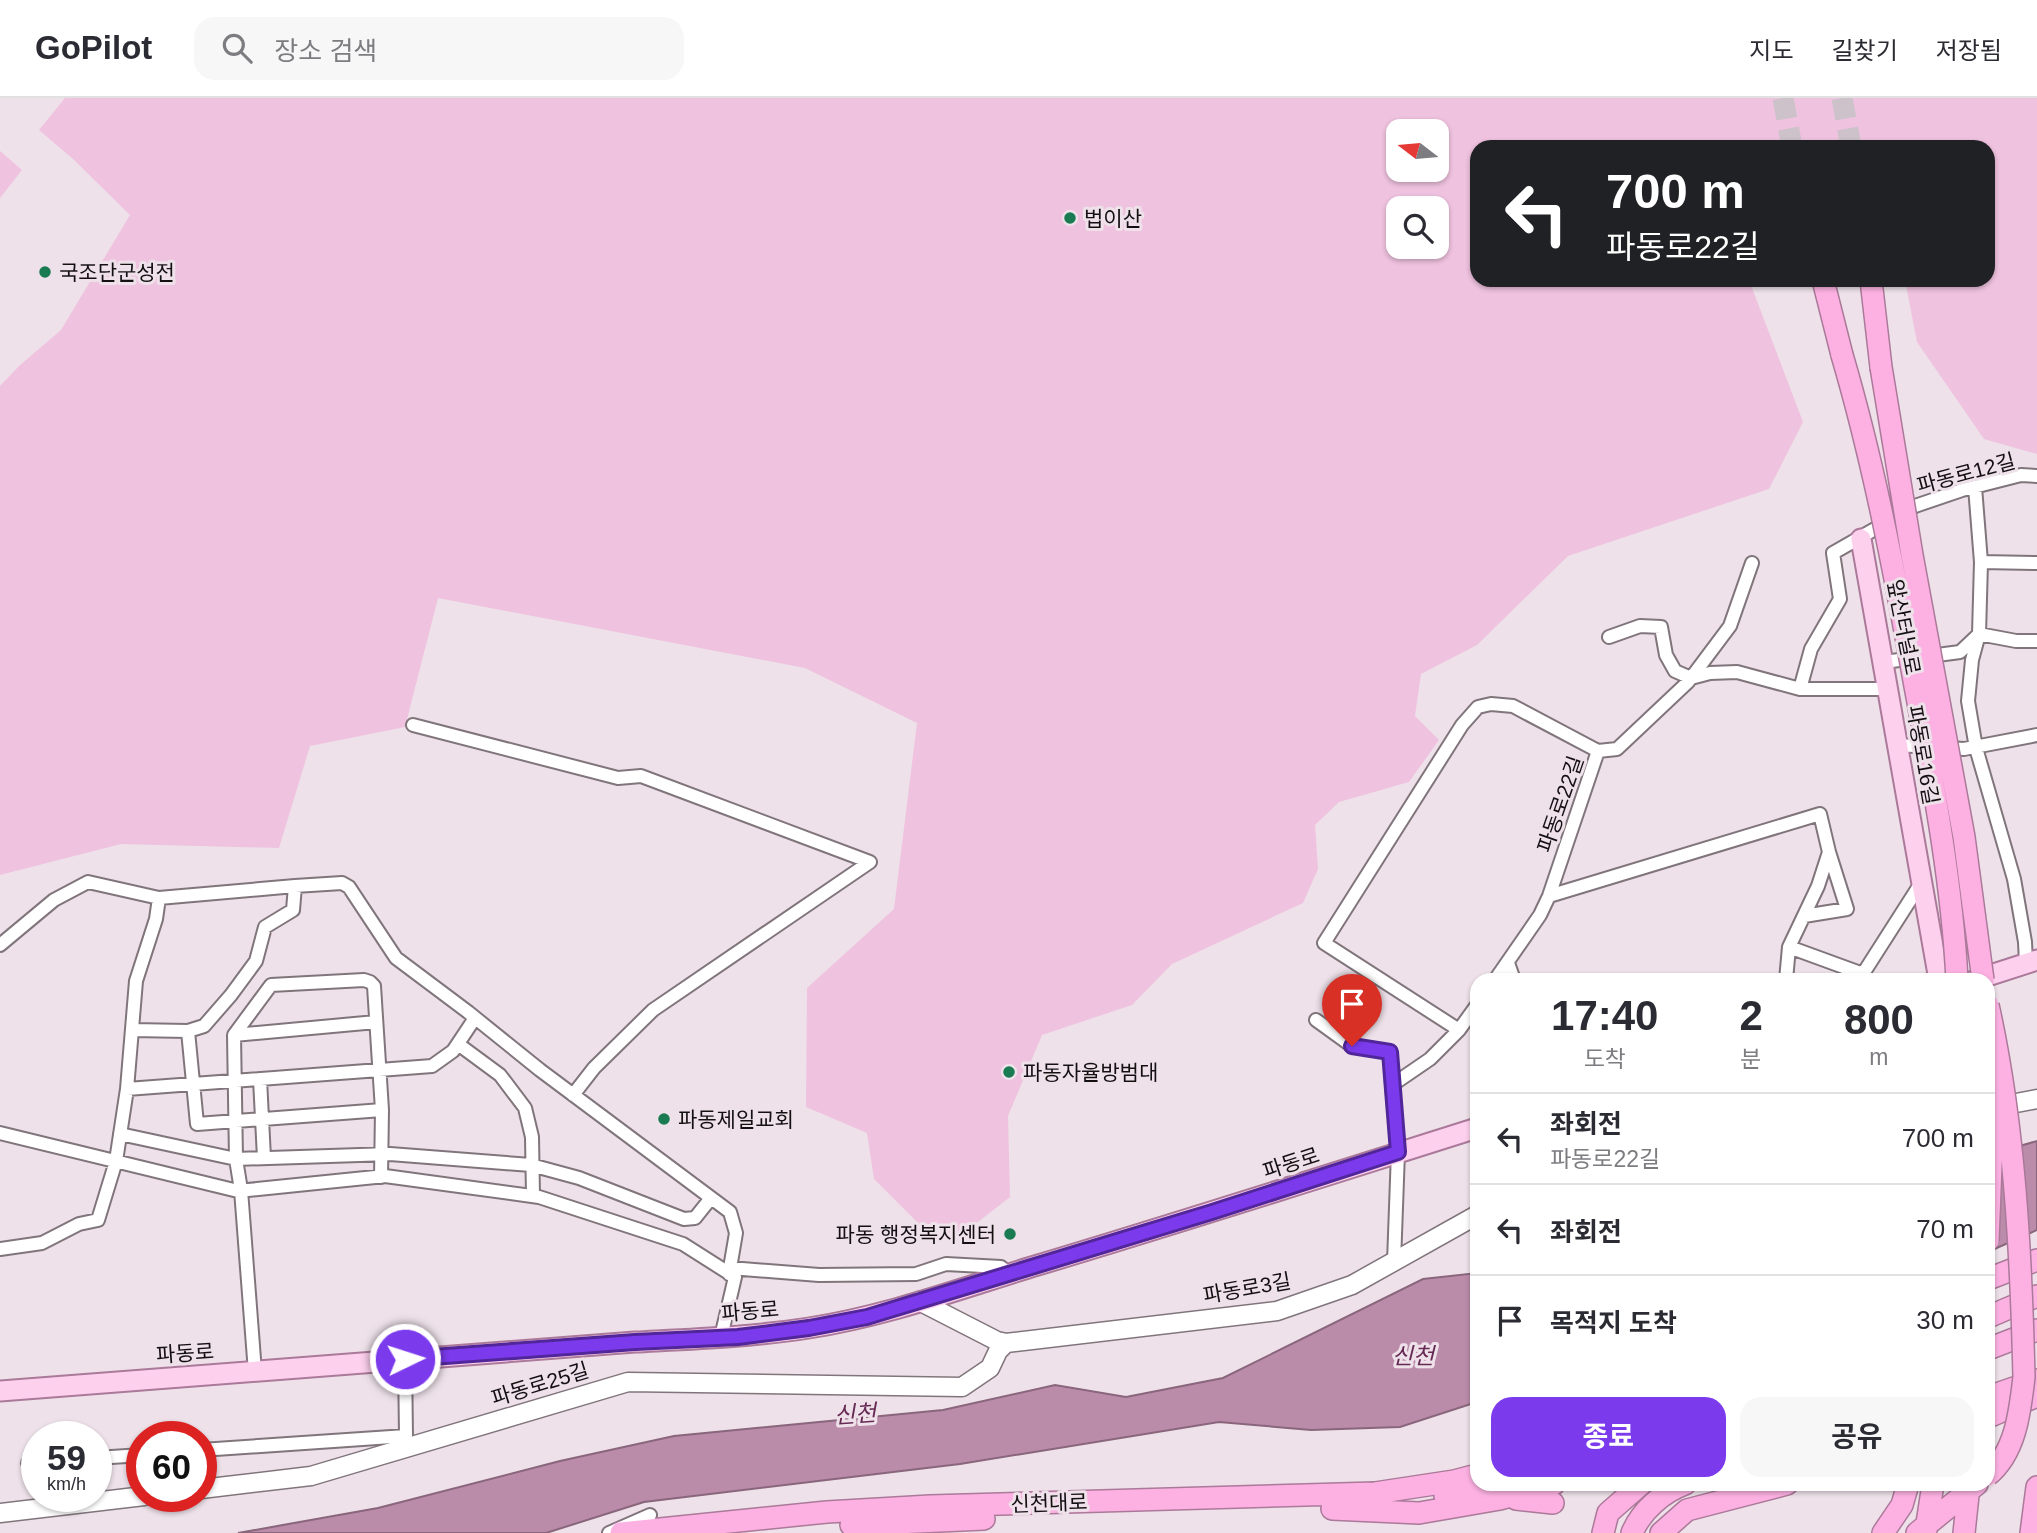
<!DOCTYPE html>
<html lang="ko">
<meta charset="utf-8">
<style>
body{margin:0;font-family:Helvetica,"Noto Sans KR",sans-serif;background:#f7f7f7;color:#2b2b33;height:100vh;display:flex;flex-direction:column;font-size:26px;white-space:nowrap}
*{box-sizing:border-box;margin:0}
p{font-size:23px;color:#7c7c81}
.icon{flex:none;width:38px;height:38px;fill:none;stroke:currentColor;stroke-width:2;stroke-linecap:round;stroke-linejoin:round}
.map{position:relative;flex:1;overflow:hidden}
.details{position:absolute;left:1470px;top:875px;width:525px;height:518px;display:flex;flex-direction:column;background:#fff;border-radius:21px;box-shadow:0 2px 5px #0004}
.details>*{flex:none}
.top-card{position:absolute;left:1470px;top:42px;width:525px;height:147px;border-radius:21px;box-shadow:0 2px 5px #0004;background:#202124;color:#fff;overflow:hidden}
.needle{width:46px;rotate:286deg}
.fabs{position:absolute;left:1386px;top:21px;display:grid;gap:14px}
.fabs a{display:grid;place-items:center;width:63px;height:63px;border-radius:14px;background:#fff;box-shadow:0 2px 5px #0004;font-size:35px}
.speed{position:absolute;left:21px;top:1323px;display:flex;gap:14px;font-size:35px;font-weight:700;text-align:center}
.speed>*{display:grid;place-content:center;width:91px;height:91px;border-radius:50%;background:#fff;box-shadow:0 2px 5px #0004;line-height:1}
.speed small{font-size:18px;font-weight:400}
.speed .limit{border:10px solid #d22;background:#fff;color:#111}
.pin{position:absolute;display:grid;place-items:center;width:60px;height:60px;color:#fff;margin:-72px -30px;border-radius:50% 50% 50% 0;rotate:-45deg;box-shadow:0 0 7px #0007}
.pin .icon{rotate:45deg}
.me{position:absolute;width:77px;margin:-38px;rotate:86deg;stroke-linejoin:round;filter:drop-shadow(0 0 5px #0008)}
.turn{display:flex;align-items:center;gap:24px;height:147px;padding:0 21px;font-size:32px}
.turn .icon{width:91px;height:91px;stroke-width:2.5}
.turn b{display:block;font-size:49px;line-height:60px}
.eta{display:flex;justify-content:space-evenly;align-items:center;height:119px;text-align:center}
.eta b{font-size:42px;font-weight:700;line-height:49px}
.action{display:flex;gap:14px;margin-top:auto;padding:14px 21px}
.action a{flex:1;height:80px;border-radius:21px;background:#7c3aed;color:#fff;font-size:28px;font-weight:700;line-height:80px;text-align:center}
.action a+a{background:#f7f7f7;color:#2b2b33}
ul{padding:0;list-style:none}
li{display:flex;align-items:center;gap:21px;height:91px;padding:0 21px;border-top:2px solid #e1e1e2}
li div{flex:1}
li b{display:block;font-size:26px}
li em{font-style:normal}
header{display:flex;align-items:center;gap:42px;box-sizing:border-box;height:98px;padding:0 35px;background:#fff;border-bottom:2px solid #e1e1e2}
header strong{font-size:33px}
nav{display:flex;gap:38px;margin-inline-start:auto;font-size:24px}
.search{width:490px;height:63px;background:#f7f7f7;display:flex;align-items:center;gap:18px;box-sizing:border-box;padding:0 24px;border-radius:21px;color:#7c7c81;font-size:26px}
.map>svg:first-child{display:block}
.green{fill:#efc2df;fill-rule:evenodd}
.water{fill:#bb8baa;stroke:#89667c;stroke-width:2}
.lines{fill:none;stroke-linecap:round;stroke-linejoin:round}
.highway-tunnel{stroke:#cdc2c9;stroke-width:21;stroke-dasharray:21 10;stroke-linecap:butt}
.street-casing{stroke:#81757c;stroke-width:16}
.secondary-casing{stroke:#81757c;stroke-width:21}
.primary-casing{stroke:#ab7999;stroke-width:23}
.highway-casing{stroke:#ab7999;stroke-width:24}
.street{stroke:#fff;stroke-width:12}
.secondary{stroke:#fff;stroke-width:18}
.primary{stroke:#fdd0ee;stroke-width:19}
.highway{stroke:#fcb1e2;stroke-width:21}
.highway-bridge-casing{stroke:#ab7999;stroke-width:24;stroke-linecap:butt}
.highway-bridge{stroke:#fcb1e2;stroke-width:21}
.route-casing{stroke:#51269a;stroke-width:18}
.route{stroke:#7c3aed;stroke-width:12}
.poi-dot{fill:#1a7b52;stroke:#eee1e9;stroke-width:2.5}
.labels{text-anchor:middle;dominant-baseline:central;stroke-width:6;stroke-linejoin:round;paint-order:stroke}
.poi-label{font-size:21px;fill:#141012;stroke:#eee1e9;text-anchor:start}
.street-label{font-size:21px;fill:#141012;stroke:#eee1e9}
.water-label{font-size:23px;font-style:italic;fill:#652953;stroke:#eee1e9}
</style>
<header>
<strong>GoPilot</strong>
<div class="search"><svg class="icon" aria-label="search" viewBox="0 0 24 24"><circle cx="10" cy="10" r="6"/><path d="M15 15l6 6"/></svg>장소 검색</div>
<nav><a>지도</a><a>길찾기</a><a>저장됨</a></nav>
</header>
<div class="map">
<svg width="2037" height="1435" viewBox="0 0 2037 1435">
<rect width="100%" height="100%" fill="#eee1e9"/>
<path class="green" d="M65,0H2037V356L1984,341L1917,244L1905,182H1988V49H1857L1835,43L1818,49H1477V182H1749L1803,324L1769,391L1568,458L1477,547L1421,576L1415,618L1439,642L1409,684L1339,704L1315,727L1318,771L1303,805L1172,866L1132,907L1042,937L1008,1018L1010,1099L960,1138L919,1126L874,1081L867,1035L806,1009L807,890L894,811L917,625L805,570L438,500L405,629L310,648L279,750L121,746L0,777V288L19,268L61,232L130,117L73,61L39,32ZM1398,33H1437V72H1398ZM1398,110H1437V149H1398Z
M0,53L22,72L0,100Z"/>
<path class="water" d="M2037,1043V1132L1988,1154V1057Z
M1477,1175V1304L1400,1329L1311,1332L1219,1324L960,1366L644,1404L546,1435H238L378,1410L560,1363L674,1338L943,1312L1055,1287L1126,1299L1223,1280L1423,1181Z"/>
<g class="lines">
<path class="highway-tunnel" d="M1783,0L1792,49
M1842,0L1851,49"/>
<g class="street-casing">
<path id="street" d="M1975,389L1981,464L1979,536L1972,562L1968,603L1976,650L2014,781L2025,844L2026,865
M1981,464L2037,465
M1609,539L1640,528L1661,529L1666,557L1675,573L1691,580L1710,575L1737,574L1800,591H1888
M1886,572L1884,564L1960,554L1979,536L2016,543H2037
M1800,591L1811,551L1840,501L1833,455L1915,408L1962,392L2021,377L2037,378
M413,627L618,680L641,678L870,764L653,912L594,970L573,997
M1896,642L1897,647L1964,651L2037,637
M1549,798L1820,716L1829,754L1818,788L1789,849L1786,882
M1804,818L1847,811L1829,754
M0,847L54,802L88,784L159,800
M1789,849L1863,876
M1508,865L1514,882
M1495,882L1540,817L1549,798L1598,653L1617,651L1688,584L1730,528L1752,465
M1859,882L1921,785
M1316,922L1352,948L1390,954L1392,987
M132,932L188,933
M1459,932L1324,845L1462,627L1478,609L1491,606L1513,608L1598,653
M234,937L376,924
M458,946L500,977L525,1010L532,1039L533,1098
M260,981L264,1060
M127,991L432,968L453,953L475,920
M0,1035L238,1093L385,1078L539,1099L683,1146L735,1179L721,1239
M120,1036L236,1061L390,1056L531,1067L579,1080L684,1121L695,1120L711,1100
M381,1079L382,1012
M0,1151L42,1145L79,1126L98,1122L116,1063L127,991L136,883L156,821L159,800L295,788L342,785L349,789L396,860L468,914L540,972L730,1114L736,1135L729,1176
M1394,1164L1398,1054L1392,987L1430,961L1459,932L1477,907
M730,1170L819,1177L916,1176L946,1166L1001,1169L1009,1176
M255,1274L241,1092L236,1061L234,937L271,887L364,882L370,884L374,888L382,1012C320,1017 258,1021 197,1026L188,933L204,928L231,897L256,863L265,829L293,812L295,788
M201,1352L406,1338L405,1261
M96,1360L142,1357
M28,1365L37,1364
M609,1435L650,1417"/>
</g>
<g class="secondary-casing">
<path id="secondary" d="M1995,1009L2037,1001
M919,1203L997,1243L1006,1245L1277,1213L1352,1187L1477,1117
M201,1391L311,1378L628,1284L962,1289L990,1270L998,1253L1006,1245
M0,1415L144,1398"/>
</g>
<g class="primary-casing">
<path id="primary" d="M1861,441L1939,882
M1975,882L2037,862
M0,1293L635,1244C693,1241 751,1239 809,1230C887,1218 962,1190 1038,1167C1185,1123 1331,1076 1477,1030"/>
</g>
<g class="highway-casing">
<path id="highway" d="M1823,182L1842,257
M1871,182L1881,269
M1988,1181L2037,1162
M1988,1219L2037,1198
M1988,1251L2037,1232
M1988,1299L2037,1282
M1988,1319L2037,1298
M1445,1398L1506,1386
M1516,1401L1553,1405
M1332,1411L1419,1415L1500,1401L1554,1386
M851,1427L984,1421
M1926,1432L1933,1386
M621,1435L827,1414L930,1408L1375,1395L1454,1383L1477,1377
M1603,1435L1608,1415L1641,1386
M1632,1435C1641,1413 1663,1394 1685,1386
M1661,1435L1687,1412L1787,1386
M1883,1435L1902,1407L1908,1386
M1917,1435L1977,1386
M1964,1435L1969,1388
M2031,1435L2037,1389"/>
</g>
<use href="#street" class="street"/>
<use href="#secondary" class="secondary"/>
<use href="#primary" class="primary"/>
<use href="#highway" class="highway"/>
<g class="highway-bridge-casing">
<path id="highway-bridge" d="M1842,257C1874,366 1895,477 1915,588C1933,685 1952,783 1957,882
M1881,269L1912,457L1964,739L1983,882
M1988,907C2015,1029 2021,1155 2024,1279C2020,1313 2016,1354 1988,1377
M1988,1143L1992,1041L1991,991"/>
</g>
<use href="#highway-bridge" class="highway-bridge"/>
</g>
<g class="lines">
<g class="route-casing">
<path id="route" d="M405,1261L635,1244L738,1239L809,1230L867,1219L1212,1114L1398,1054L1390,954L1352,948"/>
</g>
<use href="#route" class="route"/>
</g>
<g class="poi-dot">
<circle cx="1070" cy="120" r="7"/>
<circle cx="45" cy="174" r="7"/>
<circle cx="1009" cy="974" r="7"/>
<circle cx="664" cy="1021" r="7"/>
<circle cx="1010" cy="1136" r="7"/>
</g>
<g class="labels">
<g class="poi-label">
<text x="1084" y="120">법이산</text>
<text x="59" y="174">국조단군성전</text>
<text x="1023" y="974">파동자율방범대</text>
<text x="678" y="1021">파동제일교회</text>
<text x="996" y="1136" text-anchor="end">파동 행정복지센터</text>
</g>
<g class="street-label">
<text transform="translate(1966 375) rotate(-15)">파동로12길</text>
<text transform="translate(1904 529) rotate(79)">앞산터널로</text>
<text transform="translate(1923 657) rotate(80)">파동로16길</text>
<text transform="translate(1560 706) rotate(-71)">파동로22길</text>
<text transform="translate(1291 1065) rotate(-18)">파동로</text>
<text transform="translate(1247 1190) rotate(-10)">파동로3길</text>
<text transform="translate(750 1213) rotate(-5)">파동로</text>
<text transform="translate(185 1255) rotate(-4)">파동로</text>
<text transform="translate(540 1286) rotate(-17)">파동로25길</text>
<text transform="translate(1049 1405) rotate(-2)">신천대로</text>
</g>
<g class="water-label">
<text x="1413" y="1258">신천</text>
<text transform="translate(855 1316) rotate(-4)">신천</text>
</g>
</g>
</svg>
<div class="fabs">
<a><svg class="needle" viewBox="-14 -14 28 28"><path d="M0-13l5 13h-10z" fill="#e53935"/><path d="M0 13l5-13h-10z" fill="#7c7c81"/></svg></a>
<a><svg class="icon" aria-label="search" viewBox="0 0 24 24"><circle cx="10" cy="10" r="6"/><path d="M15 15l6 6"/></svg></a>
</div>
<div class="speed"><div>59<small>km/h</small></div><div class="limit">60</div></div>
<div class="pin" style="left:1352px;top:948px;background:#d93025"><svg class="icon" aria-label="arrive" viewBox="0 0 24 24"><path d="M6 21V4h12l-3 4 3 4H6"/></svg></div>
<svg class="me" style="left:405px;top:1261px" viewBox="-20 -20 40 40"><circle r="17" fill="#7c3aed" stroke="#fff" stroke-width="3"/><path d="M0-11L8 9 0 5-8 9z" fill="#fff"/></svg>
<div class="top-card">
<div class="turn"><svg class="icon" aria-label="left" viewBox="0 0 24 24"><path d="M17 20v-9H6M10 6l-5 5 5 5"/></svg><div><b>700 m</b>파동로22길</div></div>
</div>
<section class="details">
<div class="eta">
<div><b>17:40</b><p>도착</p></div>
<div><b>2</b><p>분</p></div>
<div><b>800</b><p>m</p></div>
</div>
<ul>
<li><svg class="icon" aria-label="left" viewBox="0 0 24 24"><path d="M17 20v-9H6M10 6l-5 5 5 5"/></svg><div><b>좌회전</b><p>파동로22길</p></div><em>700 m</em></li>
<li><svg class="icon" aria-label="left" viewBox="0 0 24 24"><path d="M17 20v-9H6M10 6l-5 5 5 5"/></svg><div><b>좌회전</b></div><em>70 m</em></li>
<li><svg class="icon" aria-label="arrive" viewBox="0 0 24 24"><path d="M6 21V4h12l-3 4 3 4H6"/></svg><div><b>목적지 도착</b></div><em>30 m</em></li>
</ul>
<div class="action"><a>종료</a><a>공유</a></div>
</section>
</div>
